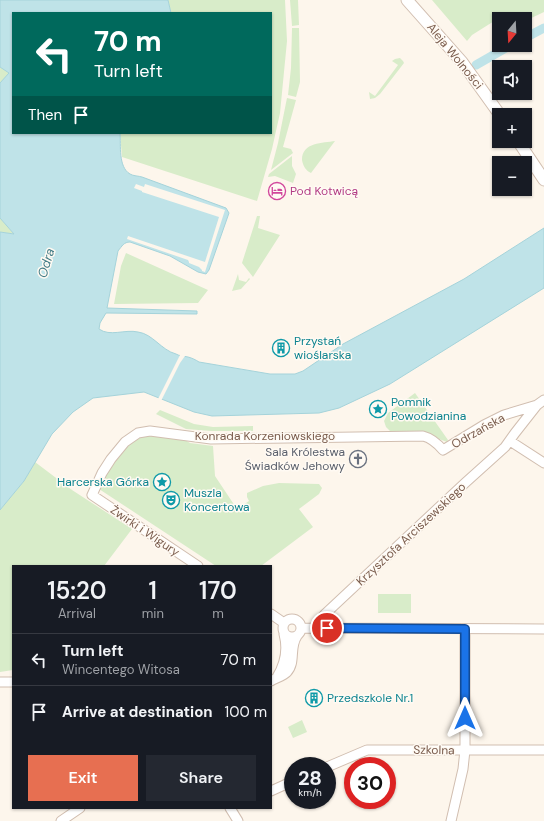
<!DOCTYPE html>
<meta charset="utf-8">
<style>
body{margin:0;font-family:"DM Sans",sans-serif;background:#242831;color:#f1f3f6;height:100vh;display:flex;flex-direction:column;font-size:15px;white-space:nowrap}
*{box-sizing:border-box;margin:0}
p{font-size:13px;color:#9ea1a6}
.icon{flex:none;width:22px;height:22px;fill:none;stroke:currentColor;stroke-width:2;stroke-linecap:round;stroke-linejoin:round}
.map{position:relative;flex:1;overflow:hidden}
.sheet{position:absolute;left:12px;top:565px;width:260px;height:244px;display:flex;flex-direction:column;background:#171b24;border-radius:0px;box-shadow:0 1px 3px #0004}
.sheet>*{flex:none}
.guide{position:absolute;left:12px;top:12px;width:260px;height:122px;border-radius:0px;box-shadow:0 1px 3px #0004;background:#00695c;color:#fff;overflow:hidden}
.needle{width:26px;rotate:198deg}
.buttons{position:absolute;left:492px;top:12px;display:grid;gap:8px}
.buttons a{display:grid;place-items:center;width:40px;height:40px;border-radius:0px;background:#171b24;box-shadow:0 1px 3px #0004;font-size:20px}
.speed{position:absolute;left:284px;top:757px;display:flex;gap:8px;font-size:20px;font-weight:700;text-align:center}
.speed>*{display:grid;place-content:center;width:52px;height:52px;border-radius:50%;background:#171b24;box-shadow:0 1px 3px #0004;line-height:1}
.speed small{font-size:10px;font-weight:400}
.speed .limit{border:6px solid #d22;background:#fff;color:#111}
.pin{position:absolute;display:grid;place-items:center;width:34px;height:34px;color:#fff;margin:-17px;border:2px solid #fff;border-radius:50%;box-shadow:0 1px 4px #0007}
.me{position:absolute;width:44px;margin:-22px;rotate:0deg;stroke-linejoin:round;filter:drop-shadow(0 0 3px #0008)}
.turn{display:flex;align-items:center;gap:14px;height:84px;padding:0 16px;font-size:18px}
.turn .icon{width:52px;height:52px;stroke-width:2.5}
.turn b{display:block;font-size:28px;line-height:34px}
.then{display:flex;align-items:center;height:38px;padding:0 16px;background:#0003;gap:8px;font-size:15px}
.eta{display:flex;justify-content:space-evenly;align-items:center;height:68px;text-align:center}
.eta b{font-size:24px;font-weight:600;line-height:28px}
.cta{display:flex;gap:8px;margin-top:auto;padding:8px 16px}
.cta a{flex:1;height:46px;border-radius:0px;background:#e76f51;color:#fff;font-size:16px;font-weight:600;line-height:46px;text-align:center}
.cta a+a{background:#242831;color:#f1f3f6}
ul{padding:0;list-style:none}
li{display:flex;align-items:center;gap:12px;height:52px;padding:0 16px;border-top:1px solid #363941}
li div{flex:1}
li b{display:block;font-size:15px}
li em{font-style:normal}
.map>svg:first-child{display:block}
.green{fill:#d8ecc9}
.water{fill:#bfe3e8;stroke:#a5d3da}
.pier{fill:#fdf6ec}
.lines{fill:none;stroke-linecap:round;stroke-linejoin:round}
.canal{stroke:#bfe3e8;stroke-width:9}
.minor-casing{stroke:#d1beb0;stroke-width:11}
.tertiary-casing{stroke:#d1beb0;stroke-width:13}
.minor{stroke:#fff;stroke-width:9}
.tertiary{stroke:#fff;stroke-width:11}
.route-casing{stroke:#114b97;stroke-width:10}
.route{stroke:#1a73e8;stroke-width:7}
.labels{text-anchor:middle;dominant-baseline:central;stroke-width:3;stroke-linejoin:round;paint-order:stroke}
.street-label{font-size:12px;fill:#7a5c4d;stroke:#fffaf3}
.hotel-label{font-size:12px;fill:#b23c85;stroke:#fffaf3;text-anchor:start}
.culture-label{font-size:12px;fill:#0d838f;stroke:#fffaf3;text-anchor:start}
.worship-label{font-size:12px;fill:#5b616d;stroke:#fffaf3;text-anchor:end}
.water-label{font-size:13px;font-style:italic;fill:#437c86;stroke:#fffaf3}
</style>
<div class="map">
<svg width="544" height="821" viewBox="0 0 544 821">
<rect width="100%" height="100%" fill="#fdf6ec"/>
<path class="green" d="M168,0H285L287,41L280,113L272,149L257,201L122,157L120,133H271V13H171Z
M290,0H298L299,25L292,26Z
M432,0H544V12L525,21V19L499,18L472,35L467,41Z
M292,28H299L300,82L296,97L288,95L291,68Z
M400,58L403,61L404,63L380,94L375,98L370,99L369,92L375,96L398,65L392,61L395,59Z
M0,67L10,73L0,83Z
M287,98L296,100L283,147L291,149L293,153L271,170L278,143Z
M335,141L311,173C306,171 303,166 302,160C302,142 323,143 335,141Z
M292,156V166L296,174L293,183L275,176L268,177L269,174Z
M257,216H260L258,228L280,235L253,277L242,263Z
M0,218L1,219L14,234L0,232Z
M126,253L208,290L198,303L114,304L121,266Z
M238,274L239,280L246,282L249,278L250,279L241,289L232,291Z
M415,393L448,440L447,442L423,433L390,431L386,427L384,421L388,413Z
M160,410L194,424L213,427L253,426V431H211L186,429L156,414Z
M145,435L180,437L190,443L213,446L215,476L237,509L249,501L247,497V493L263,486L279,483L319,484L322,488L319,494L299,509L313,527L261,566H216L99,489L115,458L134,440Z
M35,462L72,490L132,529L104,566H13V670L0,672V510L24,481Z
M378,594H411V613H378Z
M302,720L307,732L293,738L288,727Z"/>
<path class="water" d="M0,0H168L171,13H13V133H120C121,145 118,167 130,174C133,176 139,176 142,177L226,208L229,213L209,270L206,274L198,272L170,256L130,242C124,242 122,246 118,251L107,308L197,311V314L106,313L100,323L99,329C110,337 125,329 138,332C153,334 161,350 176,354C179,356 184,356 188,357C192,358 196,360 199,362L270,374H295L303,371L343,344L464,279L544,228V288L390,384L339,408L319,413L212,416L194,412L144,392L93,398L73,412L52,434L24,481L0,510V232L14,234L0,218V83L9,73L0,67Z"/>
<path class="pier" d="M136,184L144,187L145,184L225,210L205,272L202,271V270L199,267L189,263V260L188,262V260L127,239L128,236L205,262L219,217L142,192V191L134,188Z
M181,353L188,355L185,356L180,363L161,401L158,399Z"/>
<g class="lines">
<path class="canal" d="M525,38L544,28
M476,65L511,45"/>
<g class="minor-casing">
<path id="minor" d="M510,441L544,463
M198,566L92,495L102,473L111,459L125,442L138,433L150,431L211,439L423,436C431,438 437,443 443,450L484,425L504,415L537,405
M271,614L284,623
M283 628a9 9 0 1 1 18 0a9 9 0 1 1-18 0Z
M301,628L544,629
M314,628L325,614L465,483L505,447L515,433L537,405L544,400
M277,677C285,664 288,649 284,634
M271,681C276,678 283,676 287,672C296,663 289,647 297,636
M0,682H13
M327,767L367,750H544
M271,791L293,781
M230,808L238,821
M61,821L80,808
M451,821L463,769L465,750V629"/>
</g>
<g class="tertiary-casing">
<path id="tertiary" d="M407,0L462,62L500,115
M518,141L544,180"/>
</g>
<use href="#minor" class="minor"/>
<use href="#tertiary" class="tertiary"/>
</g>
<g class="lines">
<g class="route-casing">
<path id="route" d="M327,628L465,629V718"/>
</g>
<use href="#route" class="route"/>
</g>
<defs>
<g id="hotel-ring" transform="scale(0.9)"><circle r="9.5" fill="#fffaf3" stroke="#d1479c" stroke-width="1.5"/><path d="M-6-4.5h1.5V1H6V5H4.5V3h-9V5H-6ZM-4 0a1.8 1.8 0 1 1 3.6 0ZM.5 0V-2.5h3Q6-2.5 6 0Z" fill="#d1479c"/></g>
<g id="building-ring" transform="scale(0.9)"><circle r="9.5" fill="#fffaf3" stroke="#0f9aa8" stroke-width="1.5"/><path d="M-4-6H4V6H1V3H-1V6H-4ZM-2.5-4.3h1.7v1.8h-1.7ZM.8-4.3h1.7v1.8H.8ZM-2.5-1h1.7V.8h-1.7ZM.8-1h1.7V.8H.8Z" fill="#0f9aa8"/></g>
<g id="sight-ring" transform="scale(0.9)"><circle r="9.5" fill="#fffaf3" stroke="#0f9aa8" stroke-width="1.5"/><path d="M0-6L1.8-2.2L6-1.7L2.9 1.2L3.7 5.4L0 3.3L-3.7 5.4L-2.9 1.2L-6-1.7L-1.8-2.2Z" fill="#0f9aa8"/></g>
<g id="church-ring" transform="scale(0.9)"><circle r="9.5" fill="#fffaf3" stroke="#6b7280" stroke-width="1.5"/><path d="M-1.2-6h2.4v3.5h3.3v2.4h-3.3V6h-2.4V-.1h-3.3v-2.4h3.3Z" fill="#6b7280"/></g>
<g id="theatre-ring" transform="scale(0.9)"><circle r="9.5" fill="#fffaf3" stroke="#0f9aa8" stroke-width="1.5"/><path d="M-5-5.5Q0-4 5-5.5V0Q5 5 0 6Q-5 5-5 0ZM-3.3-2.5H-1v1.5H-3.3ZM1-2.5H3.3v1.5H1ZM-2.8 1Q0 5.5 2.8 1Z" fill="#0f9aa8"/></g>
</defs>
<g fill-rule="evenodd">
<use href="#hotel-ring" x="277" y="191"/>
<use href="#building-ring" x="281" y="348"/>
<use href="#sight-ring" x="378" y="409"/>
<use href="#church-ring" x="358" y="459"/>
<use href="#sight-ring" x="162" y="482"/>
<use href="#theatre-ring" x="171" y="500"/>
<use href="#building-ring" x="314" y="698"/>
</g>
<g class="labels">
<g class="street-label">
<text transform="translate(455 56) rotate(51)">Aleja Wolności</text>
<text transform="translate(478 431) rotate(-29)">Odrzańska</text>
<text x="265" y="436">Konrada Korzeniowskiego</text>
<text transform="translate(145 531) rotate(34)">Żwirki i Wigury</text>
<text transform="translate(411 534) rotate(-43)">Krzysztofa Arciszewskiego</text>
<text transform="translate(434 750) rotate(1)">Szkolna</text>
</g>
<g class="hotel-label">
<text x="290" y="191">Pod Kotwicą</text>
</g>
<g class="culture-label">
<text x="294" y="341">Przystań<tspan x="294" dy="14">wioślarska</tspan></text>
<text x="391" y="402">Pomnik<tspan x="391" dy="14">Powodzianina</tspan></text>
<text x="149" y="482" text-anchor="end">Harcerska Górka</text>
<text x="184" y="493">Muszla<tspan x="184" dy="14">Koncertowa</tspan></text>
<text x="327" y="698">Przedszkole Nr.1</text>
</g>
<g class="worship-label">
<text x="345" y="452">Sala Królestwa<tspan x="345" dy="14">Świadków Jehowy</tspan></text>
</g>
<g class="water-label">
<text transform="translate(46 263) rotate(-73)">Odra</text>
</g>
</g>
</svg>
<div class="buttons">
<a><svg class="needle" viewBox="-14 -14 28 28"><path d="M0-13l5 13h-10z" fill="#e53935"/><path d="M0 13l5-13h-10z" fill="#9ea1a6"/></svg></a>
<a><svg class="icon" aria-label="sound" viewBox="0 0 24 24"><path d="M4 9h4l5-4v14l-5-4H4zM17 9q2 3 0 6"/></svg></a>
<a>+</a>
<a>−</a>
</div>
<div class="speed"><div>28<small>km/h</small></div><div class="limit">30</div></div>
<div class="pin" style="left:327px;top:628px;background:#d93025"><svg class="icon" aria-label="arrive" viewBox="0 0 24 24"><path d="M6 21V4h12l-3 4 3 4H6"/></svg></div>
<svg class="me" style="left:465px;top:718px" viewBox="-20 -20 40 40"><path d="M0-17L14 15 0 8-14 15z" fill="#1a73e8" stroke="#fff" stroke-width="4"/></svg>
<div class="guide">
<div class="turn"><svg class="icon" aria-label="left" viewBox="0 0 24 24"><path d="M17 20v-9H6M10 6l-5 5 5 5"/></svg><div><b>70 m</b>Turn left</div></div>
<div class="then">Then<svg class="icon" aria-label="arrive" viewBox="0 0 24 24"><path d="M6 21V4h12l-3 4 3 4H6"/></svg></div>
</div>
<section class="sheet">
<div class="eta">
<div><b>15:20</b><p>Arrival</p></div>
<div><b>1</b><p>min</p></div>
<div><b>170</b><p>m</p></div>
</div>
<ul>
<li><svg class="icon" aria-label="left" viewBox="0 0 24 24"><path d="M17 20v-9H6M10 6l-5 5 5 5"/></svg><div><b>Turn left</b><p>Wincentego Witosa</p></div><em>70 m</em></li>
<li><svg class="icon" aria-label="arrive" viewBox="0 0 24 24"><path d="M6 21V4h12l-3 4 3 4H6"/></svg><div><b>Arrive at destination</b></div><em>100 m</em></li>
</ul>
<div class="cta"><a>Exit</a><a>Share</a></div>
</section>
</div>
